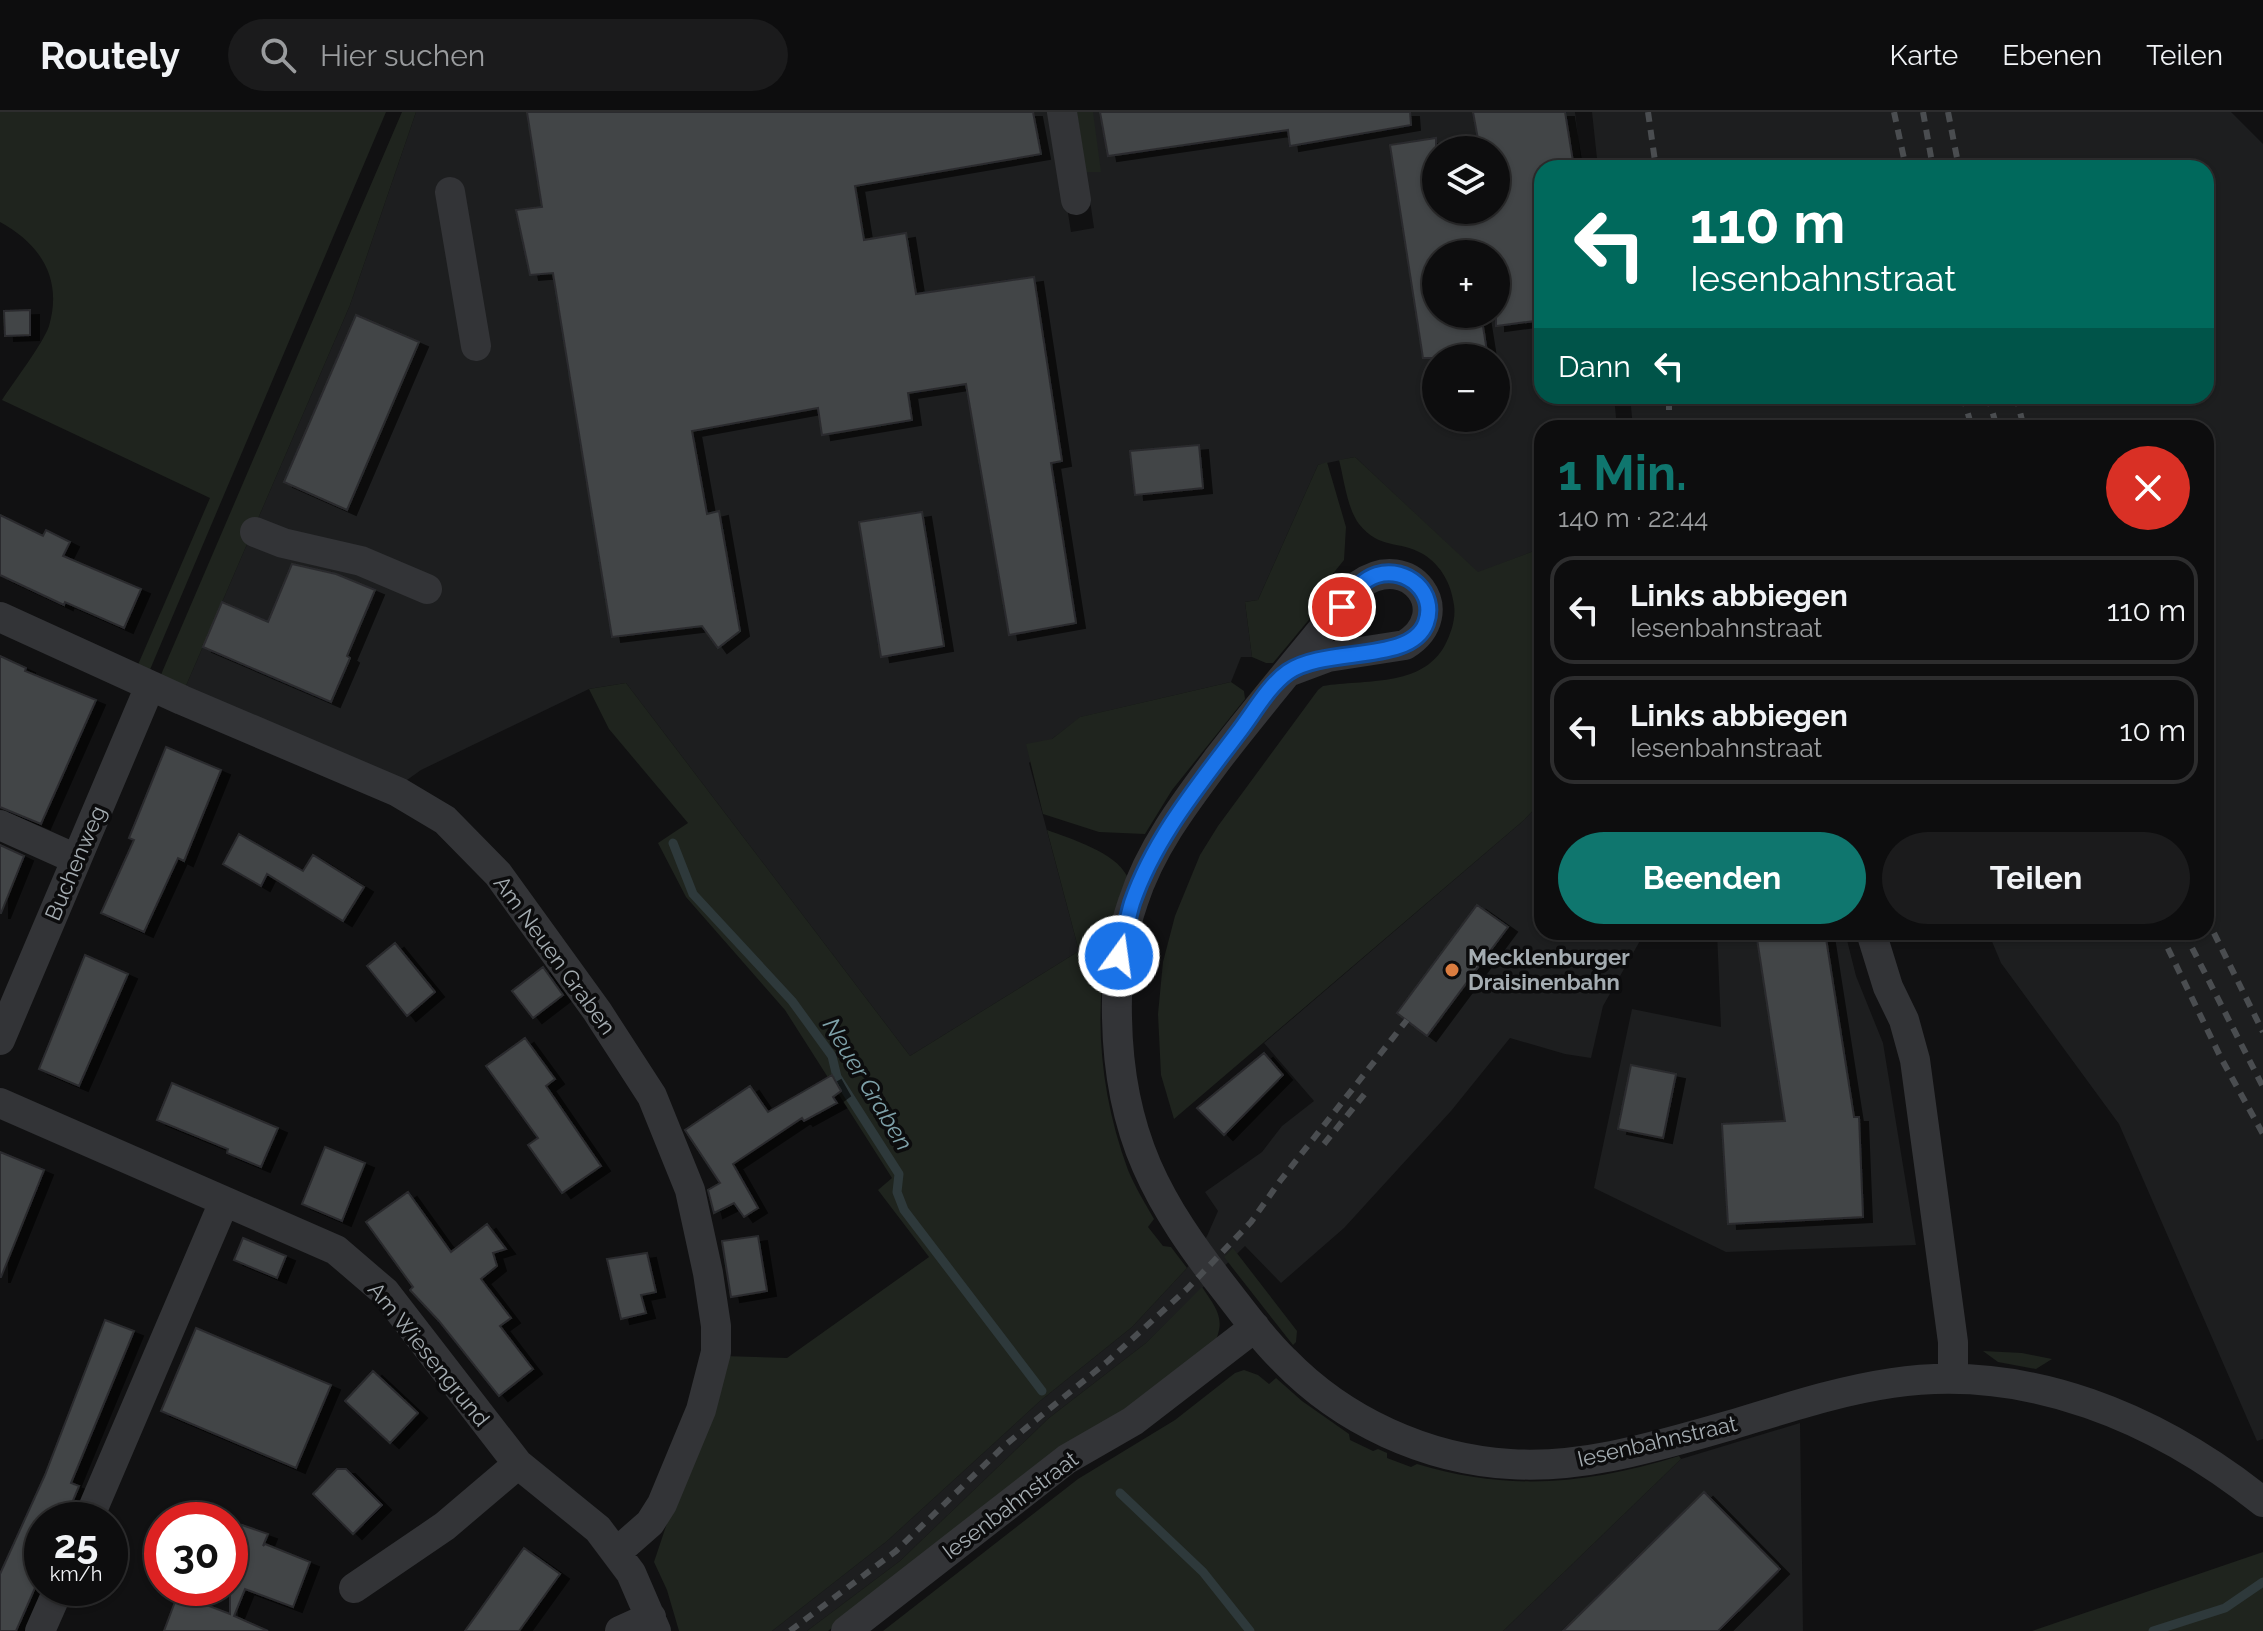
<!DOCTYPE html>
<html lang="de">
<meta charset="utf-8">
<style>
body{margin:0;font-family:Raleway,sans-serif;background:#1b1b1c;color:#f1f3f6;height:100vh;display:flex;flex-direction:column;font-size:30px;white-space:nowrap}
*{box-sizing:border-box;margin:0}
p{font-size:26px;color:#9a9c9e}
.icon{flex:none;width:44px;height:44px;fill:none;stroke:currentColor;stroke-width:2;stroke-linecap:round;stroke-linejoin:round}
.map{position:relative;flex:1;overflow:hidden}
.panel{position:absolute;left:1534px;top:308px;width:680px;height:520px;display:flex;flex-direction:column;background:#0d0d0e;border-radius:24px;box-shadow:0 2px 6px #0004,0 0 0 2px #2d2d2e}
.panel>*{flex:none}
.guide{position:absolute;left:1534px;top:48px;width:680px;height:244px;border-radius:24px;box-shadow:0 2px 6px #0004,0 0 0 2px #2d2d2e;background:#00695c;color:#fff;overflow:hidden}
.tools{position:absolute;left:1422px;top:24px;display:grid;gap:16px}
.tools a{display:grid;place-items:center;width:88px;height:88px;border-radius:50%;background:#0d0d0e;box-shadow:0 2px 6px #0004,0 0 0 2px #2d2d2e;font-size:40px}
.speed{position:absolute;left:24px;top:1390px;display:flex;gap:16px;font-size:40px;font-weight:700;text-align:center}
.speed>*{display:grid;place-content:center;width:104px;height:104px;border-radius:50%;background:#0d0d0e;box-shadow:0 2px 6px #0004,0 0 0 2px #2d2d2e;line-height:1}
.speed small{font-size:20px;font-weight:400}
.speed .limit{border:12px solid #d22;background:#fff;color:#111}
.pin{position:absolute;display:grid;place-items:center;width:68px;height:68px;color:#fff;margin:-34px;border:4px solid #fff;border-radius:50%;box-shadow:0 2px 8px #0007}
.me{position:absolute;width:88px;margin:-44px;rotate:14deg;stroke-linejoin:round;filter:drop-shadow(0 0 6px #0008)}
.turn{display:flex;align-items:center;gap:28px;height:168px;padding:0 24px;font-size:36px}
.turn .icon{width:104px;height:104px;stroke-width:2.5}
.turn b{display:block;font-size:56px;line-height:68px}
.then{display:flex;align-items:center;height:76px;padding:0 24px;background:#0003;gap:16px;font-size:30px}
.round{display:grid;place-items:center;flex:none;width:84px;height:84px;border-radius:42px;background:#1b1b1c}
.head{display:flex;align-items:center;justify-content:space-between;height:136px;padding:0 24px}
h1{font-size:48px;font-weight:700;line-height:60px;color:#0f766e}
.button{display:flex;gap:16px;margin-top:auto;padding:16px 24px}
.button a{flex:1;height:92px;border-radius:48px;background:#0f766e;color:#fff;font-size:32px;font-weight:700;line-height:92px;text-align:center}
.button a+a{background:#1b1b1c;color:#f1f3f6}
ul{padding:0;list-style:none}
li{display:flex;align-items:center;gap:24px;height:108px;margin:0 16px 12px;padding:0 8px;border:4px solid #2d2d2e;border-radius:24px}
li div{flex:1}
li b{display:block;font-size:30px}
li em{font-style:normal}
header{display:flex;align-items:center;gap:48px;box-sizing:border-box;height:112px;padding:0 40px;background:#0d0d0e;border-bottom:2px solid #2d2d2e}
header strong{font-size:38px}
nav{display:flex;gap:44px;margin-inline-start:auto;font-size:28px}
.search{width:560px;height:72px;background:#1b1b1c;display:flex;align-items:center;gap:20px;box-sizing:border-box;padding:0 28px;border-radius:44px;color:#9a9c9e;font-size:30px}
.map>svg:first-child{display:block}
.built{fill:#1d1e1f;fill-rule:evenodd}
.green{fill:#1f241e}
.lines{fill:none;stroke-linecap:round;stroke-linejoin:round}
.stream{stroke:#2e393b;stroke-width:9}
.building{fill:#434547;stroke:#2b2c2e;stroke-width:2;filter:url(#shadow)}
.minor{stroke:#333437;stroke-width:30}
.rail{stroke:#4a4d50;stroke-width:6;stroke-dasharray:10 8;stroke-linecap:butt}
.route-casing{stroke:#114b97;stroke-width:20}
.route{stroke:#1a73e8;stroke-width:14}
.poi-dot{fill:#db7d40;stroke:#0c0c0d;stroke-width:3}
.labels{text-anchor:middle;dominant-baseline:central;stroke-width:7;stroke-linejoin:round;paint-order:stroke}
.street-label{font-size:22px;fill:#a4acb1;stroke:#0c0c0d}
.poi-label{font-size:22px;font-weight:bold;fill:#a4acb1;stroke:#0c0c0d;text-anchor:start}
.water-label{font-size:24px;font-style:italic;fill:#7ea1a9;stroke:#0c0c0d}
</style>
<header>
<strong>Routely</strong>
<div class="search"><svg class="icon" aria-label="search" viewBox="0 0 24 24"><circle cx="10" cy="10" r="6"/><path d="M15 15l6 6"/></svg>Hier suchen</div>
<nav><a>Karte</a><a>Ebenen</a><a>Teilen</a></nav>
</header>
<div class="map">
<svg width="2263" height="1519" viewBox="0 0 2263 1519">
<defs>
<filter id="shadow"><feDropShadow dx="9" dy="5" stdDeviation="0" flood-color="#0009"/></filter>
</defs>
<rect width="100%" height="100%" fill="#111112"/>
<path class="built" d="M416,0H1052L1071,120L1094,116L1077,0H1575L1582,56H1542V284H1614L1617,316H1542V436L1478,461L1355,345L1318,353L1258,488L1245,490L1252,545H1241L1231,570L1081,605L1052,627L1029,651L1079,839L910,944L626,571L589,577L421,658L400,673L185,576L350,193ZM1436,38H1496V98H1436ZM1436,142H1496V202H1436ZM1436,246H1496V306H1436Z
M1592,0H2231L2263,32V1327L2257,1329L2119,1012L2001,851L1988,820H2206V316H1633L1630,284H2206V56H1598Z
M1542,689V820H1645L1603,894L1591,946L1565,942L1510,926L1451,999L1344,1116L1281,1171L1245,1134L1146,1231L1049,1306L900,1449L807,1519H772L887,1429L1040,1289L1132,1215L1187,1156L1207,1124L1218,1099L1205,1080L1262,1040L1282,1014L1314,989L1264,931L1524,708Z
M1717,820H1845L1856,864L1883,931L1916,1133L1726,1140L1594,1076L1632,897L1721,915Z
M1800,1311L1803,1519H1503L1681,1347Z"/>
<path class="green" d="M0,0H386L149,560L137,555L210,386L2,288C13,271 44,230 49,214C63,166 40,132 0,110Z
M402,0H416L350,193L185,576L160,565Z
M1077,0H1093L1101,60H1086Z
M1355,345L1478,460L1542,436V689L1524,708L1174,1007L1161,963L1158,902L1163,850L1175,804L1200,743L1218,714L1318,578L1323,574C1364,567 1422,576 1445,533C1451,521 1456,507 1454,493C1451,472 1442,454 1423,442C1399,428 1380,438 1359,412C1347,396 1344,367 1339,348Z
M1327,350L1346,415L1344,448L1310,490L1317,498L1273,551H1266L1252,545L1245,490L1258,488L1318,353Z
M1231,570L1244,579L1245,587L1172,678L1145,722L1099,720L1043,702L1026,632L1052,627L1080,605Z
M626,571L910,944L1079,839L1047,718C1071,727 1115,740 1127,764C1090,860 1093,963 1128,1058C1135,1075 1145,1091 1154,1107L1148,1115L1163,1134L1171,1135L1187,1156L1132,1215L1040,1289L887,1429L772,1519H679L667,1478L654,1450L723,1244L787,1246L929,1145L878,1078L892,1066L785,898L686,785L658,731L688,711L609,617L589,577Z
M1233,1136L1297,1219L1296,1230L1293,1233L1224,1145Z
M1202,1175C1219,1200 1227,1209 1211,1238L929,1439L828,1519H807L900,1449L1049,1306L1146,1231Z
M1983,1239L2022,1241L2052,1247L2036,1257L1998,1250Z
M1244,1258L1258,1263L1269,1272L1276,1266L1302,1289L1349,1322L1350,1328L1373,1339L1378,1337L1387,1341V1346L1411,1355L1417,1352C1510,1380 1588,1372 1679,1344L1681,1347L1503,1519H883L1078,1367L1175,1308L1235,1261Z
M2263,1440V1519H2032Z"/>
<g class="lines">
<path class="stream" d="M673,731L693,782L792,889L832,944L837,965L899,1062L897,1080L904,1098L1042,1279
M1120,1381L1203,1460L1250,1519
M2153,1519L2225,1496L2263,1470"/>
</g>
<path class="building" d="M527,0H1033L1041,42L855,74L864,128L906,121L916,182L1034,165L1062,349L1051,351L1076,511L1009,523L966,272L908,281L912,308L822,323L818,296L692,319L707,402L719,399L740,519L718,536L702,514L612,525L553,161L530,163L516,98L542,95Z
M1100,0H1410L1411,13L1290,34L1288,18L1108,44Z
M1473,0H1565L1574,56H1542V208L1496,214V142H1436V202H1481L1488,246H1423L1390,33L1436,26V98H1496V38H1480Z
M30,198V223L5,224L4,199Z
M356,203L419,230L347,398L284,370Z
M1199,333L1203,376L1135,383L1130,339Z
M922,400L944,534L881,545L859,410Z
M0,403L43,424L46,418L70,430L63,444L141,477L124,516L65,490L64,493L0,463Z
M292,452L336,462L375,478L347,544L350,546L331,590L203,535L222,490L268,510Z
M0,544L26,556L25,559L96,588L41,712L0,695Z
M166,635L221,658L184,749L178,746L144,820L101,801L134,728L129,726Z
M239,722L303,759L313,743L364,775L343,809L267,762L261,774L223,752Z
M0,733L24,744L1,801H0Z
M1477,793L1508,815L1427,924L1397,901Z
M1756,820H1825L1854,1005H1859L1863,1105L1728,1112L1722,1012L1785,1009Z
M395,831L435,880L407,904L367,854Z
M85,843L128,862L79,974L39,957Z
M543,855L563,883L533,906L512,879Z
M525,926L555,967L546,974L601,1054L562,1081L528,1033L538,1026L486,954Z
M1264,941L1283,963L1224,1023L1197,996Z
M1631,953L1676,962L1663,1026L1618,1017Z
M832,963L841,979L833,985L837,991L804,1009L802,1006L733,1052L758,1096L744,1105L734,1091L714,1101L708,1078L720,1071L685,1018L750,974L768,1000Z
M172,971L278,1016L261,1055L227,1041L228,1037L157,1008Z
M325,1035L365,1051L342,1109L302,1092Z
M0,1040L44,1058L1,1165H0Z
M408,1080L451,1140L487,1112L506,1137L493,1141L497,1154L481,1167L511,1206L500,1214L533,1257L499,1284L439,1209L410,1178L413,1175L366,1110Z
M758,1124L767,1179L731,1185L722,1129Z
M243,1126L286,1144L277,1166L234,1148Z
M647,1141L656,1180L641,1183L646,1201L621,1207L607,1147Z
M105,1208L134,1219L71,1371L79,1374L65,1408H42V1460L16,1519H0V1462L45,1363Z
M196,1216L331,1273L296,1356L161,1299Z
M373,1259L418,1301L390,1331L345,1289Z
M337,1357H346L382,1393L353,1422L313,1382Z
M1704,1380L1780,1457L1718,1519H1563Z
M242,1413L268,1422L263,1434L265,1432L310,1450L293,1495L245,1477L234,1504L268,1519H164L178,1482L230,1502V1444Z
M524,1436L560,1462L519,1519H465Z"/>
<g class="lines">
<path class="minor" d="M1062,0L1076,88
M450,80L476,234
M255,420L283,431L361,449L427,477
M0,505L182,588L398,680L445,708L498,762L597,899L652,984L690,1078L708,1161L716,1214V1240L701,1298L662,1392L650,1411L617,1440
M1288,560L1328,545L1405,533C1457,501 1410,436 1359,473C1312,531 1263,588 1217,648C1184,692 1150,737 1133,790C1120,827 1116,867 1117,906C1119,1023 1157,1091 1228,1181C1245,1203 1263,1228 1284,1248C1343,1309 1426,1347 1510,1352C1585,1357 1660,1333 1731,1313C1784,1297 1837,1279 1892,1271C2028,1251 2158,1306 2263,1390
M0,713L76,747
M1871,820L1888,875L1904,908L1915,948L1953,1230V1267
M0,928L150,574
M0,991L336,1138L385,1180L518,1352L598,1417L631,1461L656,1519
M88,1408L224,1090
M354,1476L445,1414L518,1352
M40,1519L59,1476
M620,1519L651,1505
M846,1519L1067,1347L1133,1309L1255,1215"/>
<path class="rail" d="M1648,0L1656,56
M1894,0L1906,56
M1923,0L1933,56
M1948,0L1959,56
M1963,284L1972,316
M1988,284L1997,316
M2016,284L2024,316
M1669,316V284
M2206,805L2263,920
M2160,820L2221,946L2263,1022
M2184,820L2263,975
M1324,1032L1367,979
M790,1519L896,1439L1004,1334L1108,1249L1188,1176L1251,1110L1280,1069L1407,908"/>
</g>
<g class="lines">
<g class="route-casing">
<path id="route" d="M1119,844C1124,826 1127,808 1132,791C1154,727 1198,674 1238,621C1253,602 1268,574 1288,560C1326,534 1411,552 1426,511C1437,481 1407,454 1377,463C1361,468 1352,482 1342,495"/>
</g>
<use href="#route" class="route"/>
</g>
<circle class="poi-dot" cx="1452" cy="858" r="8"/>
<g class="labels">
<g class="street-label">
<text transform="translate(75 751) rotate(-67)">Buchenweg</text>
<text transform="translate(555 843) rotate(54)">Am Neuen Graben</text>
<text transform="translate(429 1242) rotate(51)">Am Wiesengrund</text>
<text transform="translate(1657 1329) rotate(-13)">Iesenbahnstraat</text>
<text transform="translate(1010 1393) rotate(-37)">Iesenbahnstraat</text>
</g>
<g class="poi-label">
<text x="1468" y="845">Mecklenburger<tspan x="1468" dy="25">Draisinenbahn</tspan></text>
</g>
<g class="water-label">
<text transform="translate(868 972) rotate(59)">Neuer Graben</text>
</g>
</g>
</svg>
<div class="tools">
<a><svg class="icon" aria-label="layers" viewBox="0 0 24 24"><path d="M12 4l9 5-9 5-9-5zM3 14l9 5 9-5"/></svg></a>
<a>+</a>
<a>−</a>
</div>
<div class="speed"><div>25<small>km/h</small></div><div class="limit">30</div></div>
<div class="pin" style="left:1342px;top:495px;background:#d93025"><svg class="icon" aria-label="arrive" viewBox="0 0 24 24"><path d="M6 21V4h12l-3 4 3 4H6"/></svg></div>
<svg class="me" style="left:1119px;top:844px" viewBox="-20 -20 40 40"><circle r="17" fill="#1a73e8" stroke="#fff" stroke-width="3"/><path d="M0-11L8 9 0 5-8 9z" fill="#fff"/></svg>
<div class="guide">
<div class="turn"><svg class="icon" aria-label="left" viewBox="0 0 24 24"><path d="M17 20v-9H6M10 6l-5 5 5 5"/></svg><div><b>110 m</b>Iesenbahnstraat</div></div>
<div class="then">Dann<svg class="icon" aria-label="left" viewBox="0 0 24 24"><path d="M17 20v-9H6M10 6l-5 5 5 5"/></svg></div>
</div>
<section class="panel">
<div class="head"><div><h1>1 Min.</h1><p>140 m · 22:44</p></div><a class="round" style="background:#d93025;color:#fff"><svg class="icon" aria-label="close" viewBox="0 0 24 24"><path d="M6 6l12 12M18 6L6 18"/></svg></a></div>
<ul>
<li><svg class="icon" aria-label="left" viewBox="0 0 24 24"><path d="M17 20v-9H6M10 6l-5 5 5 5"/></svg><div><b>Links abbiegen</b><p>Iesenbahnstraat</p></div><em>110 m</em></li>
<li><svg class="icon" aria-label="left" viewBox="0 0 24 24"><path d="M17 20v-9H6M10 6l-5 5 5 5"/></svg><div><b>Links abbiegen</b><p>Iesenbahnstraat</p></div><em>10 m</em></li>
</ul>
<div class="button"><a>Beenden</a><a>Teilen</a></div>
</section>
</div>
